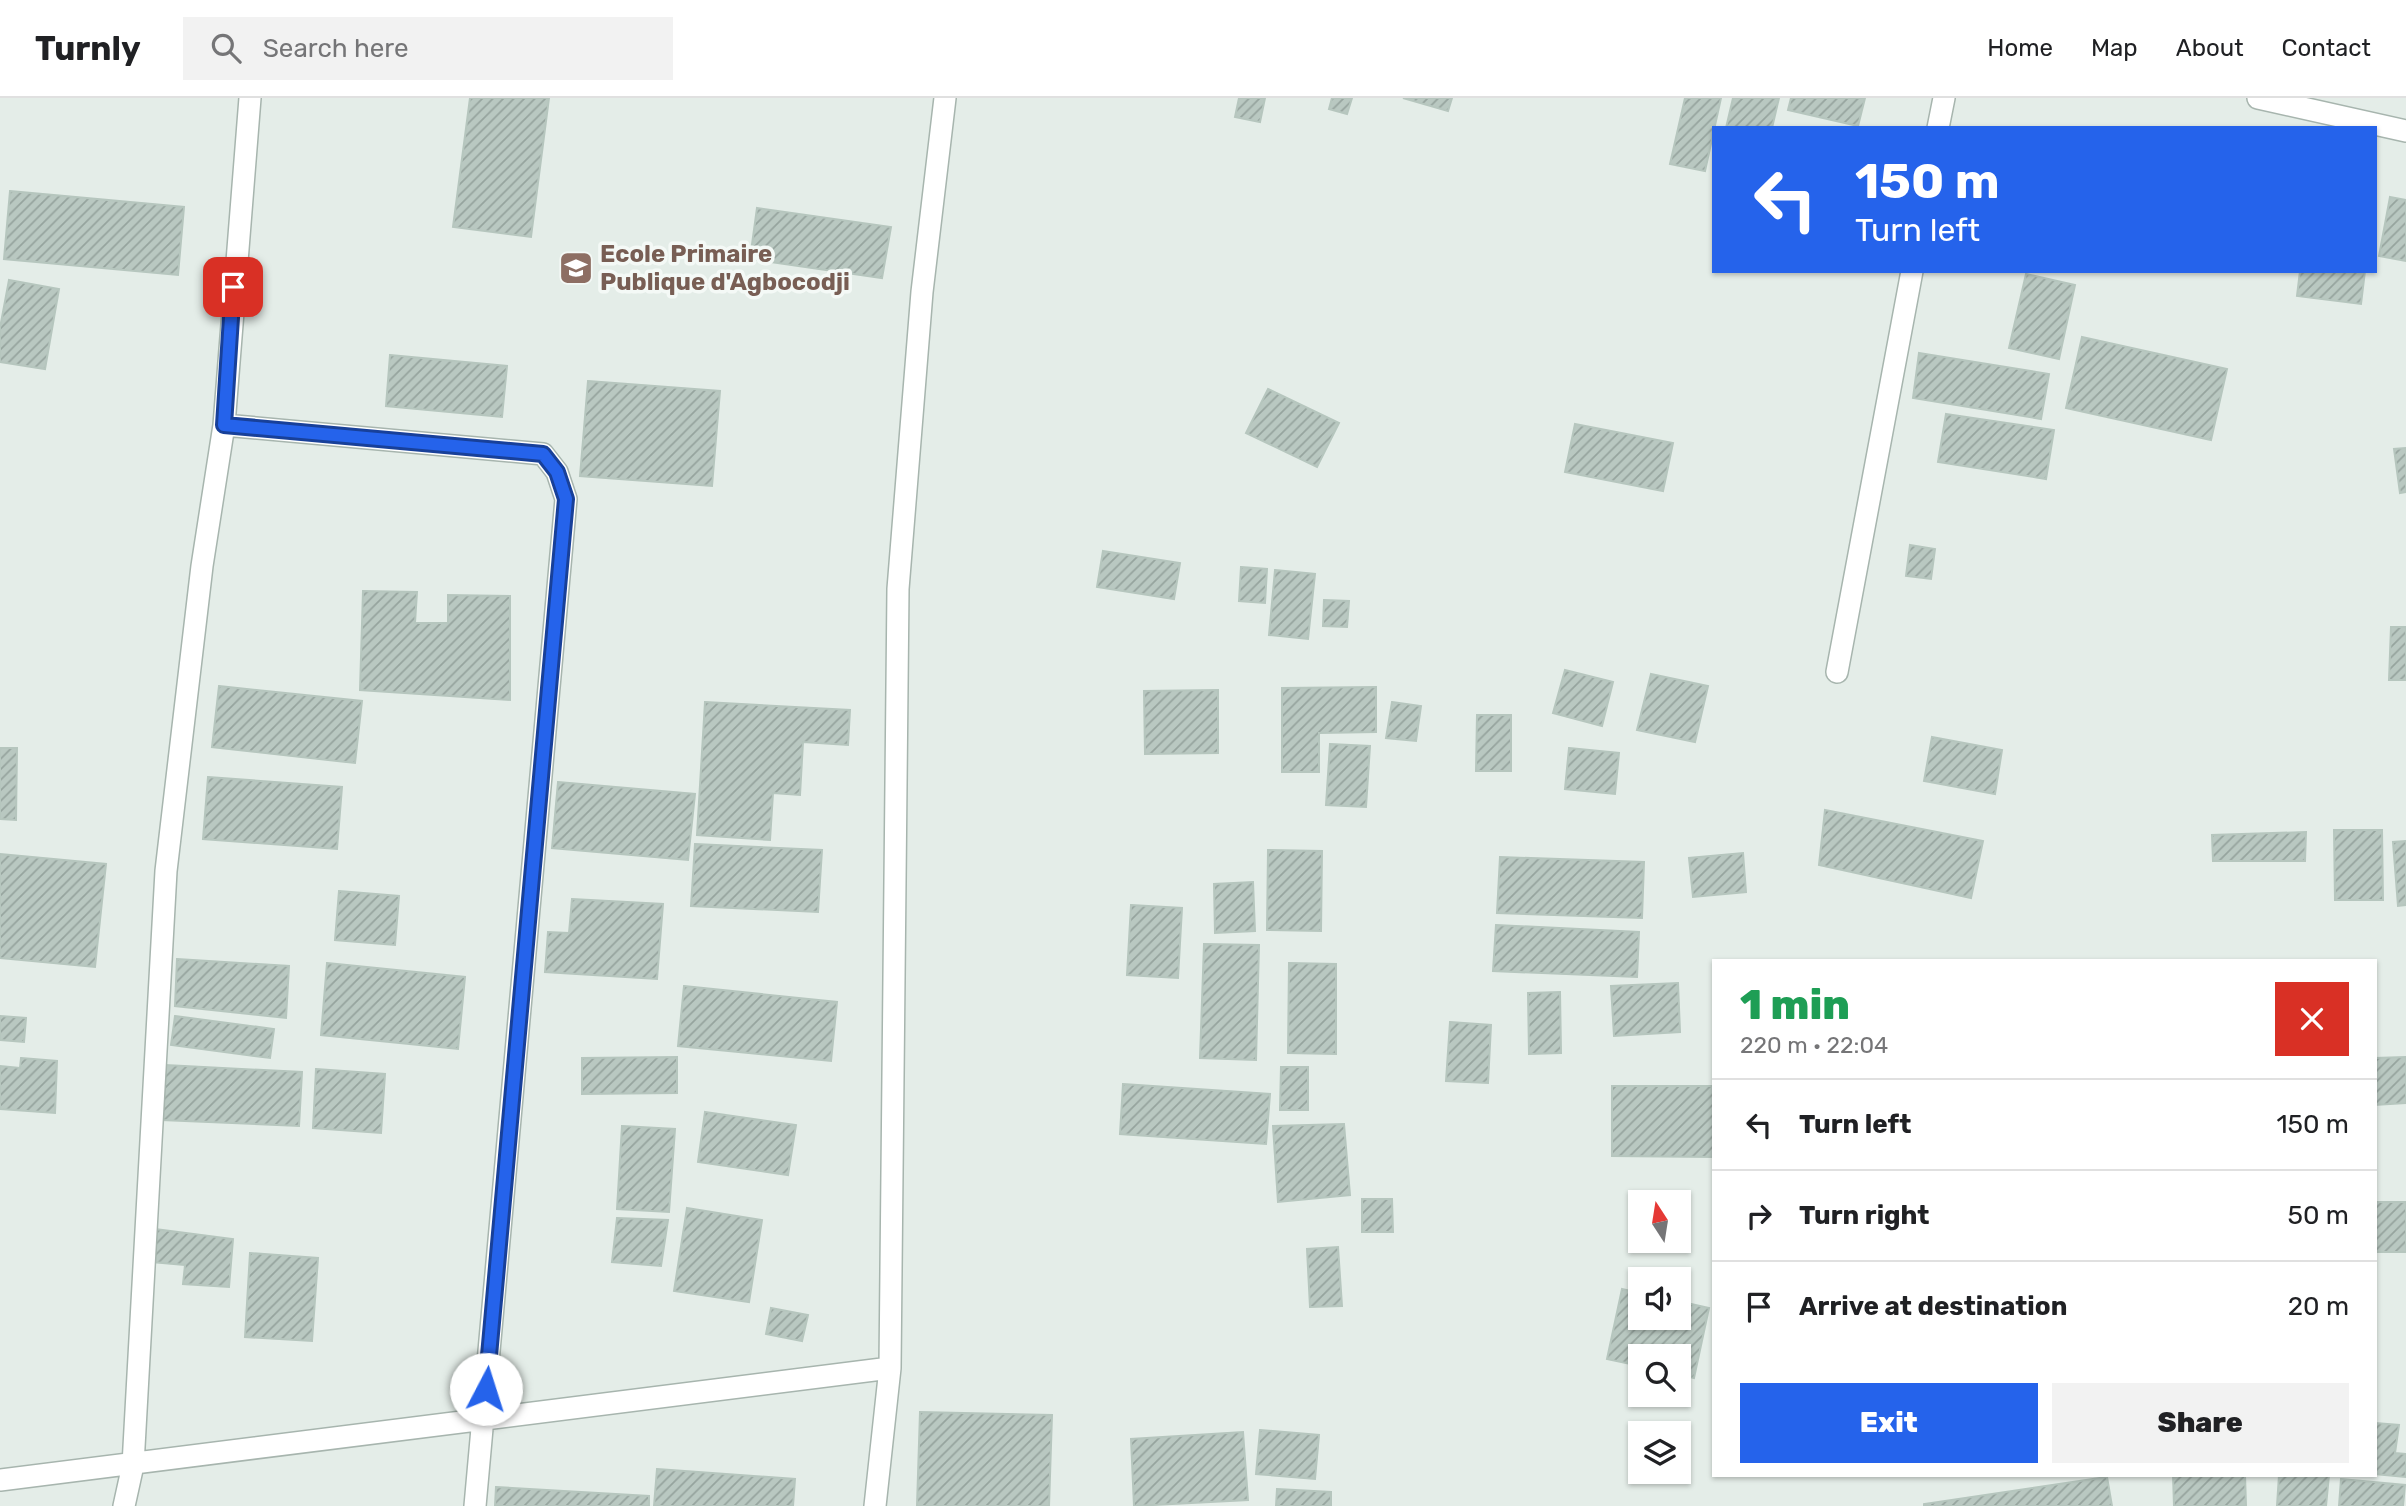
<!DOCTYPE html>
<meta charset="utf-8">
<style>
body{margin:0;font-family:Rubik,sans-serif;background:#f2f2f2;color:#202124;height:100vh;display:flex;flex-direction:column;font-size:26px;white-space:nowrap}
*{box-sizing:border-box;margin:0}
p{font-size:23px;color:#757577}
.icon{flex:none;width:38px;height:38px;fill:none;stroke:currentColor;stroke-width:2;stroke-linecap:round;stroke-linejoin:round}
.map{position:relative;flex:1;overflow:hidden}
.side{position:absolute;left:1712px;top:861px;width:665px;height:518px;display:flex;flex-direction:column;background:#fff;border-radius:0px;box-shadow:0 2px 5px #0004}
.side>*{flex:none}
.top-card{position:absolute;left:1712px;top:28px;width:665px;height:147px;border-radius:0px;box-shadow:0 2px 5px #0004;background:#2563eb;color:#fff;overflow:hidden}
.needle{width:46px;rotate:348deg}
.controls{position:absolute;left:1628px;top:1092px;display:grid;gap:14px}
.controls a{display:grid;place-items:center;width:63px;height:63px;border-radius:0px;background:#fff;box-shadow:0 2px 5px #0004;font-size:35px}
.pin{position:absolute;display:grid;place-items:center;width:60px;height:60px;color:#fff;margin:-30px;border-radius:14px;box-shadow:0 4px 10px #0006}
.me{position:absolute;width:77px;margin:-38px;rotate:5deg;stroke-linejoin:round;filter:drop-shadow(0 0 5px #0008)}
.turn{display:flex;align-items:center;gap:24px;height:147px;padding:0 28px;font-size:32px}
.turn .icon{width:91px;height:91px;stroke-width:2.5}
.turn b{display:block;font-size:49px;line-height:60px}
.round{display:grid;place-items:center;flex:none;width:74px;height:74px;border-radius:0px;background:#f2f2f2}
.overview{display:flex;align-items:center;justify-content:space-between;height:119px;padding:0 28px}
h1{font-size:42px;font-weight:800;line-height:52px;color:#1e9e55}
.action{display:flex;gap:14px;margin-top:auto;padding:14px 28px}
.action a{flex:1;height:80px;border-radius:0px;background:#2563eb;color:#fff;font-size:28px;font-weight:800;line-height:80px;text-align:center}
.action a+a{background:#f2f2f2;color:#202124}
ul{padding:0;list-style:none}
li{display:flex;align-items:center;gap:21px;height:91px;padding:0 28px;border-top:2px solid #e0e0e0}
li div{flex:1}
li b{display:block;font-size:26px}
li em{font-style:normal}
header{display:flex;align-items:center;gap:42px;box-sizing:border-box;height:98px;padding:0 35px;background:#fff;border-bottom:2px solid #e0e0e0}
header strong{font-size:33px}
nav{display:flex;gap:38px;margin-inline-start:auto;font-size:24px}
.search{width:490px;height:63px;background:#f2f2f2;display:flex;align-items:center;gap:18px;box-sizing:border-box;padding:0 24px;border-radius:0px;color:#757577;font-size:26px}
.map>svg:first-child{display:block}
.building{fill:url(#building-hatch);stroke:#b6c6be;stroke-width:2}
.lines{fill:none;stroke-linecap:round;stroke-linejoin:round}
.street-casing{stroke:#a7b5ae;stroke-width:24}
.street{stroke:#fff;stroke-width:21}
.route-casing{stroke:#184099;stroke-width:18}
.route{stroke:#2563eb;stroke-width:12}
.labels{text-anchor:middle;dominant-baseline:central;stroke-width:7;stroke-linejoin:round;paint-order:stroke}
.education-label{font-size:24px;font-weight:bold;fill:#785e54;stroke:#f4f9f6;text-anchor:start}
</style>
<header>
<strong>Turnly</strong>
<div class="search"><svg class="icon" aria-label="search" viewBox="0 0 24 24"><circle cx="10" cy="10" r="6"/><path d="M15 15l6 6"/></svg>Search here</div>
<nav><a>Home</a><a>Map</a><a>About</a><a>Contact</a></nav>
</header>
<div class="map">
<svg width="2406" height="1408" viewBox="0 0 2406 1408">
<defs>
<pattern id="building-hatch" width="6" height="6" patternUnits="userSpaceOnUse" patternTransform="scale(1.75)"><rect width="6" height="6" fill="#b9c8c1"/><path d="M-1 1l2-2M0 6l6-6M5 7l2-2" fill="none" stroke="#96a49e"/></pattern>
</defs>
<rect width="100%" height="100%" fill="#e4ede8"/>
<path class="building" d="M470,0H549L531,139L453,129Z
M1239,0H1265L1260,24L1235,19Z
M1332,0H1352L1347,16L1329,11Z
M1403,0H1452L1448,13Z
M1685,0H1721L1705,73L1670,66Z
M1733,0H1779L1772,30H1726Z
M1791,0H1865L1858,28L1788,12Z
M10,93L184,109L178,177L4,161Z
M2390,99L2406,102V163L2379,158Z
M757,110L891,129L882,180L750,161Z
M2300,173H2365L2361,206L2297,198Z
M2026,176L2075,187L2059,261L2009,250Z
M9,182L59,191L45,271L0,264V230Z
M2082,239L2227,271L2211,342L2066,310Z
M1919,255L2049,276L2041,321L1913,300Z
M390,257L507,268L502,319L386,308Z
M588,283L720,293L712,388L580,378Z
M1268,291L1339,325L1317,369L1246,335Z
M1946,316L2054,332L2046,381L1938,364Z
M1575,326L1673,345L1663,393L1565,374Z
M2406,350V394L2400,395L2394,351Z
M1910,447L1935,451L1931,481L1906,478Z
M1103,453L1180,465L1174,501L1097,489Z
M1241,469L1267,471L1265,505L1239,503Z
M1275,472L1315,476L1308,541L1269,537Z
M363,493L417,494L415,525H448V497L510,498V602L360,592Z
M1324,502L1349,503L1347,529L1323,528Z
M2391,529H2406V582H2389Z
M1565,572L1613,584L1602,628L1553,615Z
M1651,576L1708,588L1695,644L1637,632Z
M219,588L362,603L355,665L212,649Z
M1376,589V634L1319,635V674H1282V590Z
M1218,592V655L1145,656L1144,593Z
M705,604L850,612L848,647L803,644L800,697L773,695L770,742L697,737Z
M1392,604L1421,608L1416,643L1386,640Z
M1477,617H1511V673H1476Z
M1932,639L2002,652L1995,696L1924,683Z
M1330,646L1370,648L1366,709L1326,707Z
M0,650H17L16,722L0,721Z
M1569,650L1619,655L1615,696L1565,691Z
M208,679L342,689L337,751L203,741Z
M558,684L695,696L688,762L552,750Z
M1825,712L1983,743L1971,800L1819,767Z
M2334,732H2382L2383,802H2335Z
M2306,734L2305,763H2213L2212,737Z
M2406,743V807L2398,808L2393,744Z
M695,746L822,752L818,814L691,808Z
M1268,752L1322,753L1321,833L1267,832Z
M1743,755L1746,794L1693,799L1689,760Z
M0,756L106,766L95,869L0,860Z
M1500,759L1644,764L1642,820L1497,815Z
M1253,784L1255,833L1215,835L1214,786Z
M339,793L399,798L395,847L335,842Z
M572,801L663,806L657,881L545,874L548,834L569,835Z
M1131,807L1182,810L1178,880L1127,877Z
M1496,827L1639,834L1637,879L1493,873Z
M1204,846L1259,847L1256,962L1200,960Z
M177,861L289,868L286,920L175,908Z
M327,865L465,879L458,951L321,937Z
M1289,865L1336,866V956L1288,955Z
M1678,885L1680,934L1614,938L1611,888Z
M684,888L837,904L831,963L678,948Z
M1560,894L1561,955L1529,956L1528,895Z
M0,918L26,920L24,944L0,942Z
M175,918L274,931L270,960L171,947Z
M1450,924L1491,927L1488,985L1446,983Z
M677,959V995L582,996V960Z
M2406,959V1005L2375,1007V960Z
M21,960L57,963L55,1015L0,1011V968L20,970Z
M165,967L302,974L299,1028L162,1022Z
M1281,969H1308V1012H1280Z
M316,971L385,976L381,1035L313,1030Z
M1123,986L1270,996L1266,1046L1120,1036Z
M1612,988H1713V1059L1612,1058Z
M705,1014L796,1027L788,1077L698,1064Z
M1344,1026L1350,1097L1278,1104L1273,1028Z
M622,1028L675,1031L669,1114L617,1111Z
M1362,1101H1392L1393,1134H1362Z
M2375,1104H2406V1154H2375Z
M687,1110L762,1122L749,1204L674,1193Z
M617,1120L668,1122L661,1168L612,1164Z
M155,1131L233,1141L229,1189L183,1186L185,1167L152,1164Z
M1338,1149L1342,1208L1310,1209L1307,1151Z
M250,1155L318,1160L312,1243L245,1239Z
M1622,1191L1640,1195V1220H1678V1203L1709,1210L1694,1280L1678,1276V1258H1640V1268L1607,1261Z
M771,1210L808,1217L802,1243L766,1236Z
M920,1314L1052,1317L1049,1408H917Z
M2375,1325L2399,1327L2395,1355L2406,1356V1379L2375,1376Z
M1260,1332L1319,1337L1315,1381L1256,1376Z
M1243,1334L1248,1402L1134,1408L1131,1341Z
M657,1371L795,1381L793,1408H654Z
M2173,1377H2245L2246,1408H2174Z
M2279,1377H2329L2326,1408H2277Z
M2107,1379L2112,1408H1924V1406Z
M2341,1381L2405,1387L2403,1408H2339Z
M496,1389L649,1398V1408H495Z
M1277,1391L1331,1394V1408H1276Z"/>
<g class="lines">
<g class="street-casing">
<path id="street" d="M2258,0L2406,33
M1938,30L1944,0
M224,327L543,356L557,374L566,401L475,1408
M1837,574L1912,173
M0,1382L890,1270
M124,1408L133,1367L166,773L202,468L224,327L250,0
M875,1408L890,1270L898,491L922,194L945,0"/>
</g>
<use href="#street" class="street"/>
</g>
<g class="lines">
<g class="route-casing">
<path id="route" d="M233,189L224,327L543,356L557,374L566,401L486,1291"/>
</g>
<use href="#route" class="route"/>
</g>
<defs>
<g id="school-square" transform="scale(1.75)"><rect x="-9" y="-9" width="18" height="18" rx="4" fill="#8d6e63" stroke="#f4f9f6"/><path d="M0-5L7-2L0 1L-7-2ZM-4 1L0 2.5L4 1V4Q0 6-4 4Z" fill="#fff"/></g>
</defs>
<g fill-rule="evenodd">
<use href="#school-square" x="576" y="170"/>
</g>
<g class="labels">
<g class="education-label">
<text x="600" y="156">Ecole Primaire<tspan x="600" dy="28">Publique d'Agbocodji</tspan></text>
</g>
</g>
</svg>
<div class="controls">
<a><svg class="needle" viewBox="-14 -14 28 28"><path d="M0-13l5 13h-10z" fill="#e53935"/><path d="M0 13l5-13h-10z" fill="#757577"/></svg></a>
<a><svg class="icon" aria-label="sound" viewBox="0 0 24 24"><path d="M4 9h4l5-4v14l-5-4H4zM17 9q2 3 0 6"/></svg></a>
<a><svg class="icon" aria-label="search" viewBox="0 0 24 24"><circle cx="10" cy="10" r="6"/><path d="M15 15l6 6"/></svg></a>
<a><svg class="icon" aria-label="layers" viewBox="0 0 24 24"><path d="M12 4l9 5-9 5-9-5zM3 14l9 5 9-5"/></svg></a>
</div>
<div class="pin" style="left:233px;top:189px;background:#d93025"><svg class="icon" aria-label="arrive" viewBox="0 0 24 24"><path d="M6 21V4h12l-3 4 3 4H6"/></svg></div>
<svg class="me" style="left:486px;top:1291px" viewBox="-20 -20 40 40"><circle r="19" fill="#fff"/><path d="M0-13L10 11 0 6-10 11z" fill="#2563eb"/></svg>
<div class="top-card">
<div class="turn"><svg class="icon" aria-label="left" viewBox="0 0 24 24"><path d="M17 20v-9H6M10 6l-5 5 5 5"/></svg><div><b>150 m</b>Turn left</div></div>
</div>
<section class="side">
<div class="overview"><div><h1>1 min</h1><p>220 m · 22:04</p></div><a class="round" style="background:#d93025;color:#fff"><svg class="icon" aria-label="close" viewBox="0 0 24 24"><path d="M6 6l12 12M18 6L6 18"/></svg></a></div>
<ul>
<li><svg class="icon" aria-label="left" viewBox="0 0 24 24"><path d="M17 20v-9H6M10 6l-5 5 5 5"/></svg><div><b>Turn left</b></div><em>150 m</em></li>
<li><svg class="icon" aria-label="right" viewBox="0 0 24 24"><path d="M7 20v-9h11M14 6l5 5-5 5"/></svg><div><b>Turn right</b></div><em>50 m</em></li>
<li><svg class="icon" aria-label="arrive" viewBox="0 0 24 24"><path d="M6 21V4h12l-3 4 3 4H6"/></svg><div><b>Arrive at destination</b></div><em>20 m</em></li>
</ul>
<div class="action"><a>Exit</a><a>Share</a></div>
</section>
</div>
